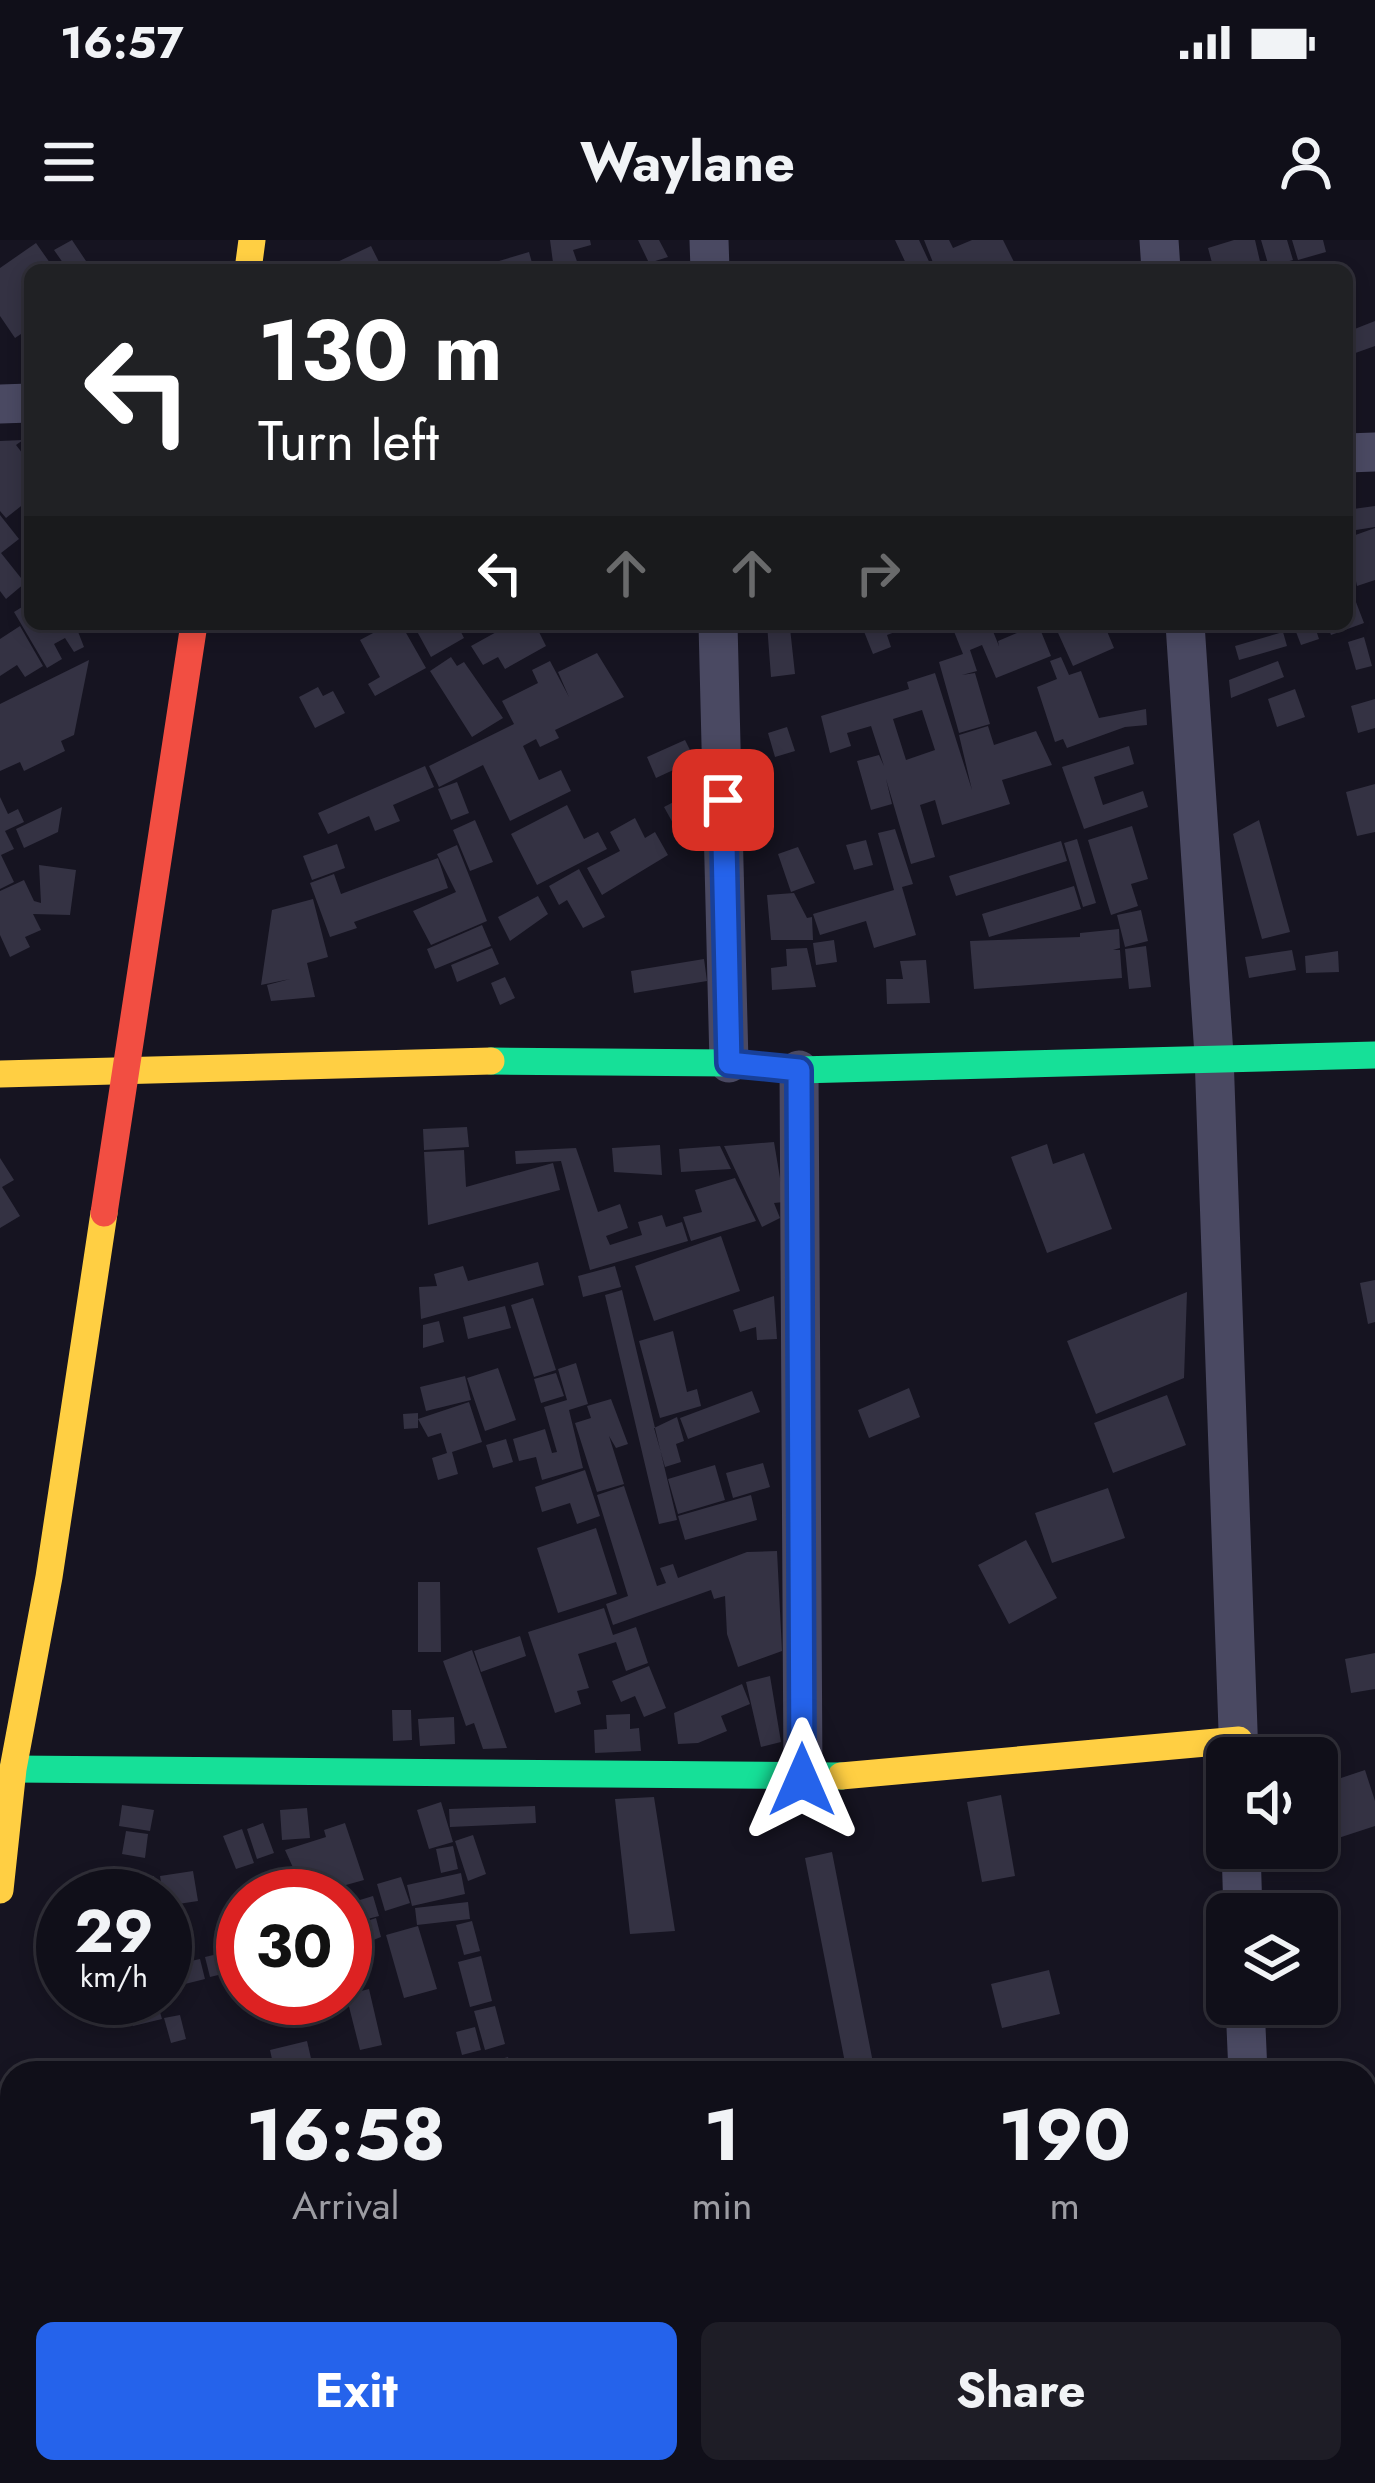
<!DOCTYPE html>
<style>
body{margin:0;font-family:Jost,sans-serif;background:#1e1d26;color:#f1f3f6;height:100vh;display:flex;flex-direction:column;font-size:45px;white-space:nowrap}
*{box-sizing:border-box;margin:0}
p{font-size:39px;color:#9c9ca2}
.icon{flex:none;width:66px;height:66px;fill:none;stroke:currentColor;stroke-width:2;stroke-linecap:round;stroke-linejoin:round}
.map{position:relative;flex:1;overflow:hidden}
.side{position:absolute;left:0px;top:1821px;width:1377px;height:423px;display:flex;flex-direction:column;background:#100f19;border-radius:36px 36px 0 0;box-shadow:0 6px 18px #0003,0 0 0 3px #302f38}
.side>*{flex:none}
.hud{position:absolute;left:24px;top:24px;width:1329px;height:366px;border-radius:18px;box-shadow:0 6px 18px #0003,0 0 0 3px #302f38;background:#202124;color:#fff;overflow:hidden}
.controls{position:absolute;left:1206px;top:1497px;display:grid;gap:24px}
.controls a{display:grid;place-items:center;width:132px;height:132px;border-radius:18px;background:#100f19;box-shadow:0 6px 18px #0003,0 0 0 3px #302f38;font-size:60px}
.speed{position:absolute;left:36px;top:1629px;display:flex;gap:24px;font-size:60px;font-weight:700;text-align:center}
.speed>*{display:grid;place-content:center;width:156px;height:156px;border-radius:50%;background:#100f19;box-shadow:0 6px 18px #0003,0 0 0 3px #302f38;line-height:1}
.speed small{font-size:30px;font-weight:400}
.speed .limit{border:18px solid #d22;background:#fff;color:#111}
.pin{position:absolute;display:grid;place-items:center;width:102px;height:102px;color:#fff;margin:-51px;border-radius:24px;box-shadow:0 6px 18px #0006}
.me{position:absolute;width:132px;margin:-66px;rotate:0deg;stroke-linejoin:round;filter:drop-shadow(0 0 9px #0008)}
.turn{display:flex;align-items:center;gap:42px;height:252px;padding:0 36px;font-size:54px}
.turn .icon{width:156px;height:156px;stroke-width:2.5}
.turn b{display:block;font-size:84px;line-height:102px}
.lanes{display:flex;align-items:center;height:114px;padding:0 36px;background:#0003;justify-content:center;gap:60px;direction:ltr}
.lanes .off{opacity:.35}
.eta{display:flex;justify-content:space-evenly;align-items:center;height:204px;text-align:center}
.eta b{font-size:72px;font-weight:700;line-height:84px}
.cta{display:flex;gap:24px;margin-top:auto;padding:24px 36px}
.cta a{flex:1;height:138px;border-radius:18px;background:#2563eb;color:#fff;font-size:48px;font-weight:700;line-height:138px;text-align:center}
.cta a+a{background:#1e1d26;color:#f1f3f6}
.status{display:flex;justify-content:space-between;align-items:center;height:84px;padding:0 60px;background:#100f19;direction:ltr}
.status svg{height:33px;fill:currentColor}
header{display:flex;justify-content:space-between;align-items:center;height:156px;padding:0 36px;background:#100f19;font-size:54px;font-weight:700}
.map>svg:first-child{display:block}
.building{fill:#343243;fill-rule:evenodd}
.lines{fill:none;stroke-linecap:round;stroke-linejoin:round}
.street{stroke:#4a4962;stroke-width:39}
.fast{stroke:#16e098;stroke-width:27}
.slow{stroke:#ffcf43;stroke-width:27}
.jam{stroke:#f24e42;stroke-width:27}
.route-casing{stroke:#184099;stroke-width:30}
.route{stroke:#2563eb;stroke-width:21}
</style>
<div class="status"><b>16:57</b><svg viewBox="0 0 49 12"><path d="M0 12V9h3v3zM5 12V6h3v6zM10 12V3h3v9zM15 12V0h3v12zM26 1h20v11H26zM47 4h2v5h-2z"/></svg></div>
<header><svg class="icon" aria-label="menu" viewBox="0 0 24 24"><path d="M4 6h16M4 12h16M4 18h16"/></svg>Waylane<svg class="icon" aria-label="person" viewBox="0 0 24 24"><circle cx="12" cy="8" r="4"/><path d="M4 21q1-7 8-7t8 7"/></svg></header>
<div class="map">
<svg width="1375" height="2243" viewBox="0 0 1375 2243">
<rect width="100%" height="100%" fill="#161421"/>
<path class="building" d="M72,0L92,30H68L54,10Z
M550,0H590L591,5L573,10L580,30H554Z
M638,0H659L668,17L649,23Z
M895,0H919L933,30H909Z
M924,0H949L953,8L972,0H1003L1018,30H936Z
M1234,0H1255L1262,30H1214L1208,8Z
M1261,0H1287L1293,20L1269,27Z
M1292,0H1323L1326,12L1298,20Z
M36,3L55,30H30V88L15,98L0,76V28Z
M371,6L383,30H336L333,24Z
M529,12L534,30H484L482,26Z
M1375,81V106L1347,116V92Z
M23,200L16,205L30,223V259L6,278L0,271V201Z
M1375,266V287L1356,290L1353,269Z
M0,275L19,299L1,313L25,343L6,359L0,351Z
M1375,288V340L1357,346L1347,298Z
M1351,349L1364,383L1331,395L1327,384H1347Z
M30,362V384H75L84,407L74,412L65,398L54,404L62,419L47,428L14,372Z
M390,384H401L426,428L375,456L368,444L380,437L360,400Z
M413,384H457L464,398L431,417Z
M511,384H535L546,406L505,429L498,417L483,425L471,406Z
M767,384H801L790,388L795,434L771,437Z
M861,384H892L895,392L887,395L891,407L873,414Z
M951,384H990L999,406L998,401L1038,384L1051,416L996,438L982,405L970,410L977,431L962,435L975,433L990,484L959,493L939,422L963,414Z
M1054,384H1104L1114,408L1073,426Z
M1293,384H1314L1319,399L1301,405Z
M20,386L43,426L25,437L17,425L0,436V399Z
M1283,392L1287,406L1239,420L1235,406Z
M1364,397L1372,426L1356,430L1348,402Z
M597,413L624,457L555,490L559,498L540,507L536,499L523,506L539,540L561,530L571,551L510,581L483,525L439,547L429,526L514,484L502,461L538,443L532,430L550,421L569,457L558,432Z
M451,417L457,426L464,422L503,478L472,497L430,431Z
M1061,417L1069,435L1081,431L1099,478L1146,469L1147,485L1125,487L1067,508L1063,499L1055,502L1037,447L1057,439L1050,421Z
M89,420L74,495L61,501L65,511L24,531L20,522L0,531V464Z
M1278,421L1284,437L1231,458L1229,440Z
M935,433L972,550L959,495L988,486L994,505L1036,491L1052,525L1002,540L1010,564L942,585L935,560L920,565L935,617L911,624L886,539L892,564L871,570L857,521L879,515L884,526L871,486L847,493L851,506L830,513L821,476L909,449L907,442ZM922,470L935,510L906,520L893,479Z
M318,447L323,456L333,451L345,473L315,488L299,457Z
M1295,449L1305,477L1277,487L1268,459Z
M1375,459V488L1358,493L1351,466Z
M787,487L795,511L775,517L768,493Z
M685,500L695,520L656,538L647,517Z
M1129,506L1134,524L1094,537L1103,565L1143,551L1148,567L1084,589L1062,527Z
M425,526L434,547L393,565L400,581L375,591L369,576L328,594L318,573Z
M457,542L469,573L451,580L438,549Z
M1375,544V592L1357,596L1346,552Z
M0,557L8,574L18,569L24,582L5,591L14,609L1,615L14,642L0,649Z
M683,557L693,575L674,585L664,567Z
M567,565L584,599L598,592L607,609L537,645L511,594Z
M62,567L58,592L24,608L16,589Z
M635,578L645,598L655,592L668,615L602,655L587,628L620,611L610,592Z
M475,580L493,622L470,631L453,590Z
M1259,580L1290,692L1262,699L1233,594Z
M1132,586L1148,639L1131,644L1138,666L1111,675L1088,600Z
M895,589L913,644L902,647L916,695L874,708L866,681L820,695L813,674L894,650L878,593Z
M1077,599L1096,663L1083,667L1064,603Z
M866,600L873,625L854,630L846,605Z
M1061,601L1067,621L956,656L949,636Z
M337,604L345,628L312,640L303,616Z
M457,605L487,681L431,705L413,671L456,652L437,614Z
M798,607L815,643L791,652L778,614Z
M438,618L448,648L354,682L357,688L330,697L310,643L334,634L341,654Z
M39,625L76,630L70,675L33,674L41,690L25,697L30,707L10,717L0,695V651L24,640L34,661L41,663Z
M579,629L605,677L583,688L567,660L559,665L549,646Z
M1074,646L1081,669L989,697L982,674Z
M794,653L807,678L812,677L813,700H771L767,655Z
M538,656L548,674L510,701L498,677Z
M313,659L328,717L307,723L315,757L271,761L267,745L290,739L261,745L272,670Z
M1141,670L1148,701L1125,707L1117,675Z
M482,685L491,706L435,729L427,709Z
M1119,689L1120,708L1113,710H1120L1122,738L974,749L970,701L1080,697V693Z
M834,700L837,722L816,725L813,703Z
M1146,706L1151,747L1129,749L1125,709Z
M492,708L499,724L457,742L451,725Z
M807,708L816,747L772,750L771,728L787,726L786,709Z
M1292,710L1296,730L1249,738L1245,717Z
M1338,711L1339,732L1306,733L1305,716Z
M704,719L707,741L634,753L631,731Z
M926,720L930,763L887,764L886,739H903L900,721Z
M505,737L515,758L500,765L491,743Z
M467,887L469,907L424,910L423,889Z
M774,902L784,962L774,963L780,978L762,987L724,906Z
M1047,904L1053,924L1084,913L1112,989L1047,1013L1011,917Z
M660,905L662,935L614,932L612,908Z
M720,906L731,929L681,932L679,909Z
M576,908L598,972L620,964L628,988L606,996L610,1005L642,995L638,982L662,975L666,987L682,982L688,1001L590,1030L561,921L516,924L515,911Z
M464,910L466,947L553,923L560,950L428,985L424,912Z
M0,918L14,940L2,947L20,976L0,988Z
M735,938L756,981L691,1001L683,977L702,972L695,950Z
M721,996L740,1051L654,1081L635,1026Z
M538,1022L544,1045L421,1079L419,1047L437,1046L434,1034L463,1026L468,1041Z
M615,1026L621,1047L583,1057L578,1036Z
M1375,1040V1082L1368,1084L1360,1043Z
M622,1050L677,1280L659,1284L605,1055Z
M1187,1052L1184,1138L1096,1174L1067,1101Z
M774,1056L777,1099L757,1100L756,1087L740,1092L733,1070Z
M533,1058L556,1130L534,1137L511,1065Z
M505,1066L511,1088L468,1099L463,1077Z
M439,1081L444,1102L423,1108V1085Z
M673,1091L687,1152L697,1149L701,1166L660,1178L639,1101Z
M576,1123L588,1164L569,1170L583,1228L542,1240L536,1217L519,1221L513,1199L545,1189L552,1213L557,1212L544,1167L567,1160L558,1129Z
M498,1128L516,1180L485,1191L467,1138Z
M556,1133L564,1156L541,1163L534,1139Z
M465,1136L471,1160L426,1171L420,1147Z
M909,1148L920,1177L869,1198L858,1170Z
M752,1151L760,1172L688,1199L680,1178Z
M1167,1155L1186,1205L1113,1233L1094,1183Z
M611,1159L628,1204L616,1208L609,1196L624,1244L597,1252L575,1183L591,1178L587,1166Z
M469,1162L482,1202L452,1212L458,1234L438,1240L432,1218L447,1213L441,1193L428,1197L418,1179V1188L404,1189L403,1174L418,1173V1179Z
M677,1177L684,1201L676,1204L681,1222L665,1227L654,1188Z
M506,1199L513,1222L493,1228L486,1205Z
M763,1223L770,1247L733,1258L726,1233Z
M715,1225L725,1260L678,1274L668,1239Z
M585,1230L600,1276L577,1284L570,1263L542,1272L535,1247Z
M624,1246L657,1346L666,1343L660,1328L673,1324L678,1338L747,1312L777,1311L782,1411L738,1427L727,1394L725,1356L714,1359L711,1350L613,1385L606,1364L628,1356L597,1255Z
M1108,1248L1125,1298L1052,1323L1035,1273Z
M751,1255L757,1280L685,1300L678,1276Z
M596,1288L617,1354L558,1373L537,1308Z
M1026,1300L1057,1358L1009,1384L978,1325Z
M418,1342H440L441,1412H418Z
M604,1368L613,1395L636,1387L648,1423L626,1431L616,1402L578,1414L589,1448L577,1451L581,1464L555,1473L528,1392Z
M520,1396L526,1416L481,1432L474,1411Z
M472,1410L507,1508L483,1509L474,1483L466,1486L443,1421Z
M1375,1413V1449L1351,1453L1345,1419Z
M649,1426L666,1468L644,1477L635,1456L621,1462L612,1441Z
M770,1436L781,1502L761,1507L746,1442Z
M742,1444L750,1464L721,1476L727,1491L698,1503L678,1504L674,1473Z
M392,1470H411L412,1500L393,1501Z
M630,1474V1489L639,1488L641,1511L595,1513L594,1490L607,1489L606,1475Z
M454,1477L455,1504L420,1506L418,1479Z
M1365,1530L1375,1561V1586L1317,1605V1546Z
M1001,1555L1015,1636L982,1642L967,1562Z
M654,1557L675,1691L630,1694L615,1559Z
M441,1562L453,1602L429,1609L417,1570Z
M122,1565L154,1570L150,1591L119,1586Z
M535,1566L536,1583L450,1587L449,1569Z
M307,1568L310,1598L282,1600L280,1570Z
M263,1583L274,1613L257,1619L247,1589Z
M345,1583L364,1640L306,1656L285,1610L326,1597L324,1590Z
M242,1589L254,1623L236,1629L223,1596Z
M126,1591L148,1594L145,1618L122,1614Z
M473,1595L486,1634L468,1641L455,1601Z
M453,1606L458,1629L441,1633L436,1609Z
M832,1612L875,1833H847L805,1618Z
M193,1631L198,1661L165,1666L160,1636Z
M461,1633L465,1654L412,1666L407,1645Z
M154,1636L158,1656H115L113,1644Z
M401,1637L410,1663L385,1671L377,1644Z
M373,1656L379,1676L356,1682L350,1663Z
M468,1662L470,1679L417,1685L415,1668Z
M350,1668L355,1685L376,1678L381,1697L345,1711V1669Z
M472,1681L480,1711L464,1715L456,1685Z
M418,1686L437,1749L404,1758L386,1695Z
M169,1708L173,1725L200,1719L205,1739L165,1749Z
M243,1708V1729L210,1737L205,1717Z
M481,1716L492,1761L470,1767L458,1722Z
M1049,1730L1060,1774L1002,1788L991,1744Z
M369,1749L382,1805L360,1810L346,1755Z
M125,1758H156L162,1779L133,1786Z
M272,1758H295L300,1776L279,1782Z
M495,1766L505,1804L485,1810L474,1771Z
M180,1775L186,1799L171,1803L164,1778Z
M475,1787L481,1810L462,1815L456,1792Z
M307,1801L313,1827L324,1825L326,1833H275L270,1810Z
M508,1817L512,1833H454V1832Z
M188,2232H243L244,2243H189Z
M902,2232H954L955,2243H903Z
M997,2232H1036L1038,2243H998Z"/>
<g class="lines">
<path class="street" d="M709,0L710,30
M1159,0L1161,30
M0,164L30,163
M1347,213L1375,212
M718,384L729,823
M1185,384L1214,815L1239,1518
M799,830L803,1539
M1241,1608L1243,1674
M1245,1764L1248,1833
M1365,1983H1375
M0,2027L12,2026
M713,2232V2243"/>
<path class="fast" d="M491,821L729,823L799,830L1375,815
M13,1529L841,1536"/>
<path class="slow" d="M248,30L252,0
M0,834L491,821
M841,1536L1239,1500
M0,1650L13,1529L49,1337L104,973"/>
<path class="jam" d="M104,973L194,384"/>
</g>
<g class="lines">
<g class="route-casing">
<path id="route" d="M723,560L729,823L799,830L802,1540"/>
</g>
<use href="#route" class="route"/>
</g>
</svg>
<div class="controls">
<a><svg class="icon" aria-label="sound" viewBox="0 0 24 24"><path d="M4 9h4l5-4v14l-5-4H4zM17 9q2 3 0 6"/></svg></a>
<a><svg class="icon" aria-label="layers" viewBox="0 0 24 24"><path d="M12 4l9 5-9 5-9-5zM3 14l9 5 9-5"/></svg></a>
</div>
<div class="speed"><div>29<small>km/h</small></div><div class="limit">30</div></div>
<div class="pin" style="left:723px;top:560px;background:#d93025"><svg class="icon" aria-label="arrive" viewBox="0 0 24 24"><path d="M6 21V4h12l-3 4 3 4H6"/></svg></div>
<svg class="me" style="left:802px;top:1540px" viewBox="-20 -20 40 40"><path d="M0-17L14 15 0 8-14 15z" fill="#2563eb" stroke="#fff" stroke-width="4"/></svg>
<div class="hud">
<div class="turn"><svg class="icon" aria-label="left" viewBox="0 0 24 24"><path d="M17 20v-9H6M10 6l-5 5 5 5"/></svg><div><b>130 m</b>Turn left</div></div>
<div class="lanes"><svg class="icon" aria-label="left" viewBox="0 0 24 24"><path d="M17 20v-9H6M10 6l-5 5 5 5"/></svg><svg class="icon off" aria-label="ahead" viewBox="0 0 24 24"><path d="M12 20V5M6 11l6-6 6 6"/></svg><svg class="icon off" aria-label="ahead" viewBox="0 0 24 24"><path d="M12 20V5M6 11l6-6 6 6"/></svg><svg class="icon off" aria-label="right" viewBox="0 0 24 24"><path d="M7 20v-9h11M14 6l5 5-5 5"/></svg></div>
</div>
<section class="side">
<div class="eta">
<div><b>16:58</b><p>Arrival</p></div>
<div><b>1</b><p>min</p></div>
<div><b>190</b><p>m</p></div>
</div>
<div class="cta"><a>Exit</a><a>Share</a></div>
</section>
</div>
